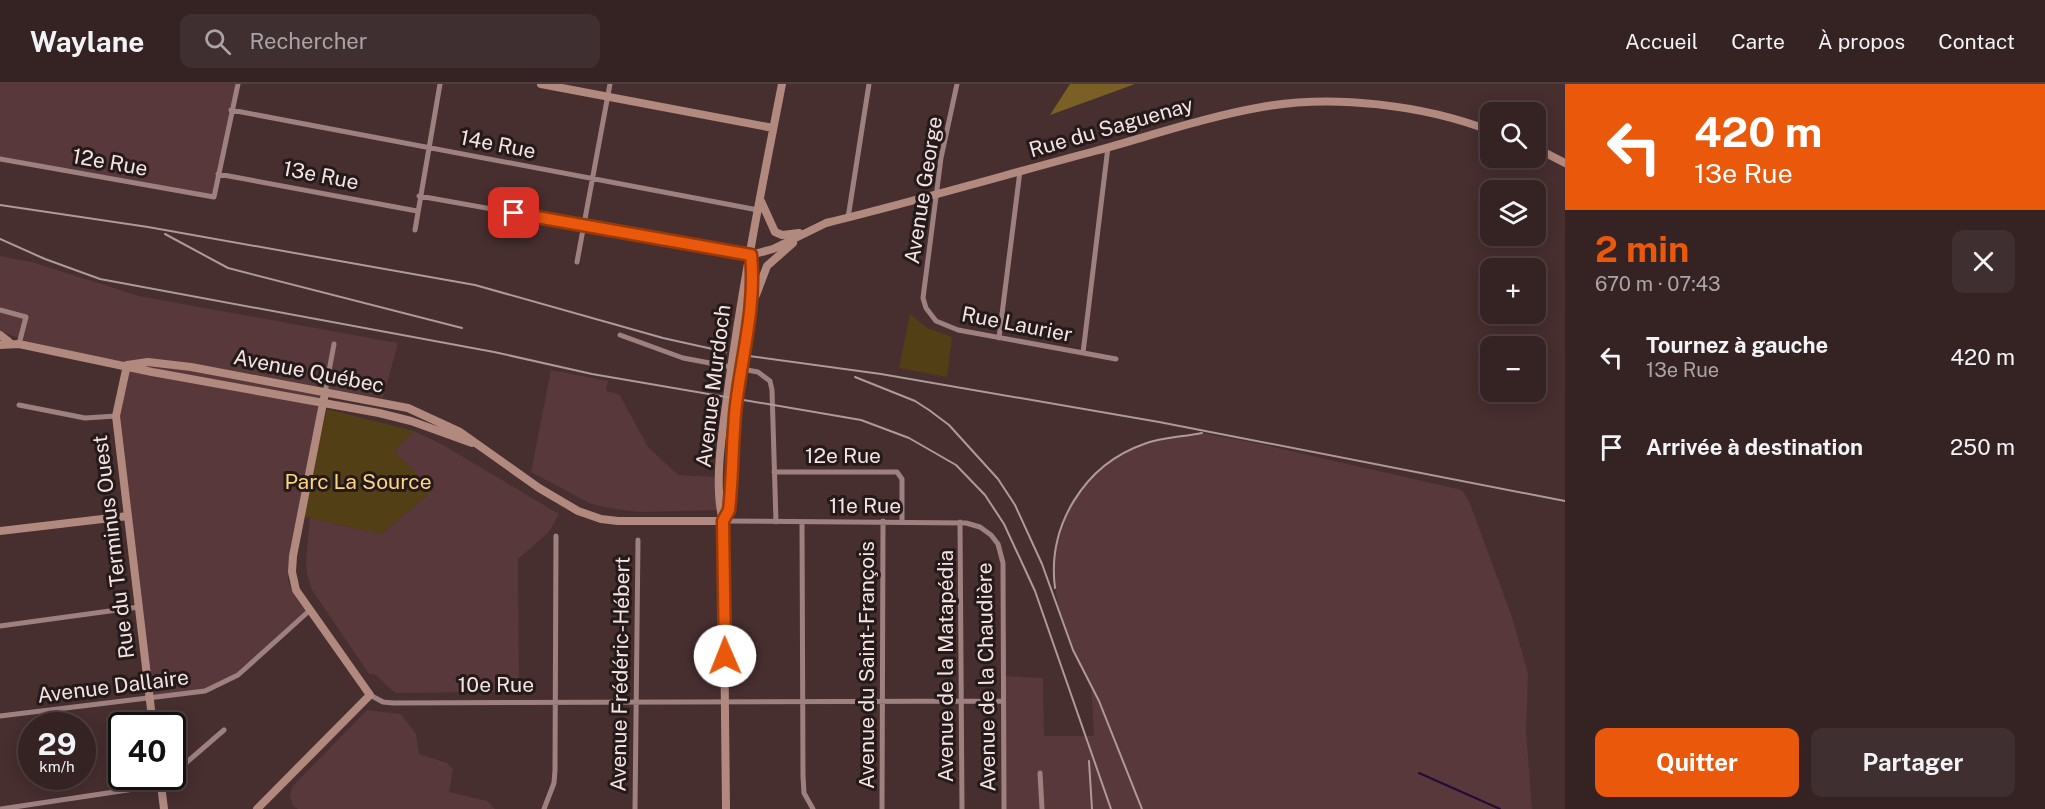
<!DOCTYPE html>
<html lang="fr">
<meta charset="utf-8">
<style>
body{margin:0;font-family:"Public Sans",sans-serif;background:#402f30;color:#f1f3f6;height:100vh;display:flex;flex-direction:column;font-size:22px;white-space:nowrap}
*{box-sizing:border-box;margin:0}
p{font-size:20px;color:#aaa4a6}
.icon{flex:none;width:33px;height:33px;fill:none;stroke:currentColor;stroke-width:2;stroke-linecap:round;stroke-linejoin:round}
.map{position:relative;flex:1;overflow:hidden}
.drawer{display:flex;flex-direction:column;background:#352223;width:480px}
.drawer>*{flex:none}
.top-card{background:#ea580c;color:#fff;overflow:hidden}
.buttons{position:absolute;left:1480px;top:18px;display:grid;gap:12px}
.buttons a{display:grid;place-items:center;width:66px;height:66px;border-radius:12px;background:#352223;box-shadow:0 3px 15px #0003,0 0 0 2px #4f3f41;font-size:30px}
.speed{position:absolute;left:18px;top:628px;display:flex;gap:12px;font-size:30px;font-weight:700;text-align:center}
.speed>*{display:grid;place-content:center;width:78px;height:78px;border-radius:50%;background:#352223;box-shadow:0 3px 15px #0003,0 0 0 2px #4f3f41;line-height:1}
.speed small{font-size:15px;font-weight:400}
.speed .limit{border:3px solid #111;border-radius:9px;background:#fff;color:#111}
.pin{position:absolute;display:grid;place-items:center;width:51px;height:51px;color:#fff;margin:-26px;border-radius:12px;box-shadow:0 3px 9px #0006}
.me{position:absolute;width:66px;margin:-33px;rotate:359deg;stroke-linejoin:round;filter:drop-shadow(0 0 4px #0008)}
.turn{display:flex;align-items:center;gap:21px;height:126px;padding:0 30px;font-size:27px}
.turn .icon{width:78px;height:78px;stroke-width:2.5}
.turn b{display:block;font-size:42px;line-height:51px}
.round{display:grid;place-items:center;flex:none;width:63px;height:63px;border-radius:12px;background:#402f30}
.summary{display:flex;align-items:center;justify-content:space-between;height:102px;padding:0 30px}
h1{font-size:36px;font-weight:700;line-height:45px;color:#ea580c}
.primary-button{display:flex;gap:12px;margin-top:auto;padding:12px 30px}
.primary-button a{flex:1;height:69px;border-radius:12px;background:#ea580c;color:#fff;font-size:24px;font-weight:700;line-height:69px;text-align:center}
.primary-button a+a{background:#402f30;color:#f1f3f6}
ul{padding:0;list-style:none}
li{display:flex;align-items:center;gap:18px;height:90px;padding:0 30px}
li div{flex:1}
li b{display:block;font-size:22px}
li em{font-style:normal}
header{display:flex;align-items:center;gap:36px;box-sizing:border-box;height:84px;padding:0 30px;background:#352223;border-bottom:2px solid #4f3f41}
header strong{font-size:28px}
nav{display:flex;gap:33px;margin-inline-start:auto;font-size:21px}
.search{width:420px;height:54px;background:#402f30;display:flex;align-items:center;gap:15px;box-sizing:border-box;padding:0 21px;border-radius:12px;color:#aaa4a6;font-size:22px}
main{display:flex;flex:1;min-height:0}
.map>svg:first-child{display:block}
.built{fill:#58383a}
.green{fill:#533f16}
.forest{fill:#7b6025}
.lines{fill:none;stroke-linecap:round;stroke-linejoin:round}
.stream{stroke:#240b37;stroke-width:2}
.street{stroke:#9e8081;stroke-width:5}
.secondary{stroke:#b1897f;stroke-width:8}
.rail{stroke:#af9a9b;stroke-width:2}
.route-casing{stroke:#983908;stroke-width:15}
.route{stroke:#ea580c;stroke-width:10}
.labels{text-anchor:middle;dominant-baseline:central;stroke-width:6;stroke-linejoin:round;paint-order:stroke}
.street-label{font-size:21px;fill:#f5e3e4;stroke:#251a1a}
.park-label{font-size:21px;fill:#ffd580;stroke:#251a1a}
</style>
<header>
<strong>Waylane</strong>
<div class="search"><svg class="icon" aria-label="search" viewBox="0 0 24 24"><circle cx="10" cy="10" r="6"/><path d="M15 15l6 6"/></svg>Rechercher</div>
<nav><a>Accueil</a><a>Carte</a><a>À propos</a><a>Contact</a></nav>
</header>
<main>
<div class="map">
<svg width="1565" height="725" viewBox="0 0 1565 725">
<rect width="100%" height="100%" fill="#472e2f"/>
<path class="built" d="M0,0H238L214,113L0,75Z
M0,172L32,178L139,212L398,259L383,314L322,304L289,479L288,496L292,507L309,527L238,591L205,607L149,614L116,332L127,281L27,257L0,247Z
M551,286L608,297L606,307L619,310L648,363L678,391L717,393L718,426L640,428L614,425L591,420L531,388Z
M414,347L443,361L559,430L549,448L518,475L519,608L395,609L376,591L369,590L312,506L307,490L306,476L310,434L381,450L432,407L394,367Z
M1202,349L1265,361L1462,406L1469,417L1512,533L1528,589L1526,647L1532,725H1004L1003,592L1043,594L1044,652H1094L1091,601L1073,566L1058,523L1054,494V467L1066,431L1075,413L1095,390L1122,369L1155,356Z
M367,626L401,630L416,650L419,670L447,679L453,685L449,708L487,717L495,725H298L293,722L290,713L292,703Z"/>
<path class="green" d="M910,230L927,244L952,253L947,293L899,284Z
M327,325L414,347L394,367L433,406L381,450L301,432Z"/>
<path class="forest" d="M1070,0H1135L1050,31Z"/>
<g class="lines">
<path class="stream" d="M1419,689L1500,725"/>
<path class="street" d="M957,0L941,74L923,214L926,224L936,237L958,246L1116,275
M231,26L758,126
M0,75L214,113L238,0
M218,90L417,127
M419,112L751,171
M848,134L869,0
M415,146L440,0
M577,178L610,0
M0,226L26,233L19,260
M620,251L683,274L758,288L770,297L772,306L776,438
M999,254L1020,87
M1083,269L1108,63
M325,309L334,260
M19,321L85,334L116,332
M774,388H897L902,395V437
M723,437L966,439L980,443L991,451L998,460L1003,479L1004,725
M802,438L803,692L804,709L813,725
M960,438L962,725
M0,542L139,523
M370,611L383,618L393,619L1003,617
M0,632L205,607L238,591L309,527
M1040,689L1042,725
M172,691L224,646
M1,725L161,701L170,693
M544,725L554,699L555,686L556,452
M635,725L638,456
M882,725L883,437"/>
<path class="secondary" d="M541,0L773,44
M1536,64L1565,79
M760,115L775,148L782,151L799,149
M751,171L773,165L826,139C916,117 1005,91 1095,67C1150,52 1205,33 1262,23C1333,10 1424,21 1491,47
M756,211L767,182L793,159
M0,251L9,258
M0,261L19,260L152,288L379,329L411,337L472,359
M127,281L148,278L191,283L408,324L460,348L539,404L578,427L601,435L618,437H723
M127,281L116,332L153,642
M723,437L729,426C733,391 732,355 736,320C742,273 756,226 751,179
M0,447L128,432
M160,693L164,725
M257,725L370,611L296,506L292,488L293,472L325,309
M726,725L723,437C713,399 723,345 728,306C742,203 762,102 782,0"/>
<path class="rail" d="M0,121L148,143L475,201L663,254L726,268
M165,150L228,184L462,244
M0,155L45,175L100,195L494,268L592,290L861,336L909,354L956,381L985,411L1004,440L1035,507L1111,725
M749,272L881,290L1159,338L1565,417
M855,293L915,317L929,326L949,341L998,395L1015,421L1042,480L1073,566L1099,617L1142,725
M1055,504C1047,442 1084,381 1144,360C1162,353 1183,353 1202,349
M1089,677L1092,725"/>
</g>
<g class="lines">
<g class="route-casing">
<path id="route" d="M514,129L751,171C756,223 742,270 736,321C732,356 733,391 729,426L723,437L725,572"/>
</g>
<use href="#route" class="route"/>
</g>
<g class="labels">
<g class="street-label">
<text transform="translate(1111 43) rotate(-16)">Rue du Saguenay</text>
<text transform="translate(498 60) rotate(11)">14e Rue</text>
<text transform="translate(110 78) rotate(10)">12e Rue</text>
<text transform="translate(321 91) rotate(11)">13e Rue</text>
<text transform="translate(923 106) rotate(-81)">Avenue George</text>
<text transform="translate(1017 240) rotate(11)">Rue Laurier</text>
<text transform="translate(309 287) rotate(11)">Avenue Québec</text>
<text transform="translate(713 302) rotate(-83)">Avenue Murdoch</text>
<text x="843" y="371">12e Rue</text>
<text x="865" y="421">11e Rue</text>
<text transform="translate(113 463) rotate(-97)">Rue du Terminus Ouest</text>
<text transform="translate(866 581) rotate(-90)">Avenue du Saint-François</text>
<text transform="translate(945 582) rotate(-90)">Avenue de la Matapédia</text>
<text transform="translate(620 590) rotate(-89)">Avenue Frédéric-Hébert</text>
<text transform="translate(986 593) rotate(-91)">Avenue de la Chaudière</text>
<text x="496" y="600">10e Rue</text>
<text transform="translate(113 602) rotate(-7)">Avenue Dallaire</text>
</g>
<g class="park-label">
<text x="358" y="397">Parc La Source</text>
</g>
</g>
</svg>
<div class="buttons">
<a><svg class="icon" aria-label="search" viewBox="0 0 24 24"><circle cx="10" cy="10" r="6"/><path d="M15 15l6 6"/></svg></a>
<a><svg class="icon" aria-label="layers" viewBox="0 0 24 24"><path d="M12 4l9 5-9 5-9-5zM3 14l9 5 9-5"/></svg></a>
<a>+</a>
<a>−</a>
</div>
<div class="speed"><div>29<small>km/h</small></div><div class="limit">40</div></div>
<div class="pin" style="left:514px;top:129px;background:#d93025"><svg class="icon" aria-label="arrive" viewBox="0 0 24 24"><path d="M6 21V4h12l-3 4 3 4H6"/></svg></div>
<svg class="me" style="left:725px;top:572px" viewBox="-20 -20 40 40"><circle r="19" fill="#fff"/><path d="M0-13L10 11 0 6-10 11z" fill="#ea580c"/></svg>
</div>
<section class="drawer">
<div class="top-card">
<div class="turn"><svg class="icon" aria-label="left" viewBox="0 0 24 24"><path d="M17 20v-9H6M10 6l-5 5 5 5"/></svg><div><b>420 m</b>13e Rue</div></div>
</div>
<div class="summary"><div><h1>2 min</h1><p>670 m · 07:43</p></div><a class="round"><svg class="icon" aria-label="close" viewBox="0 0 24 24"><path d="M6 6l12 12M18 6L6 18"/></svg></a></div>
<ul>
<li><svg class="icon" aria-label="left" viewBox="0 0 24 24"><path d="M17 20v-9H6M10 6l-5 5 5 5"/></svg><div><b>Tournez à gauche</b><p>13e Rue</p></div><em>420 m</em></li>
<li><svg class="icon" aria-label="arrive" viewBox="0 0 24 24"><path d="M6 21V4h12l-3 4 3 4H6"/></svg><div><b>Arrivée à destination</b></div><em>250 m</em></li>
</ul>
<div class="primary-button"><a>Quitter</a><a>Partager</a></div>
</section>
</main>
